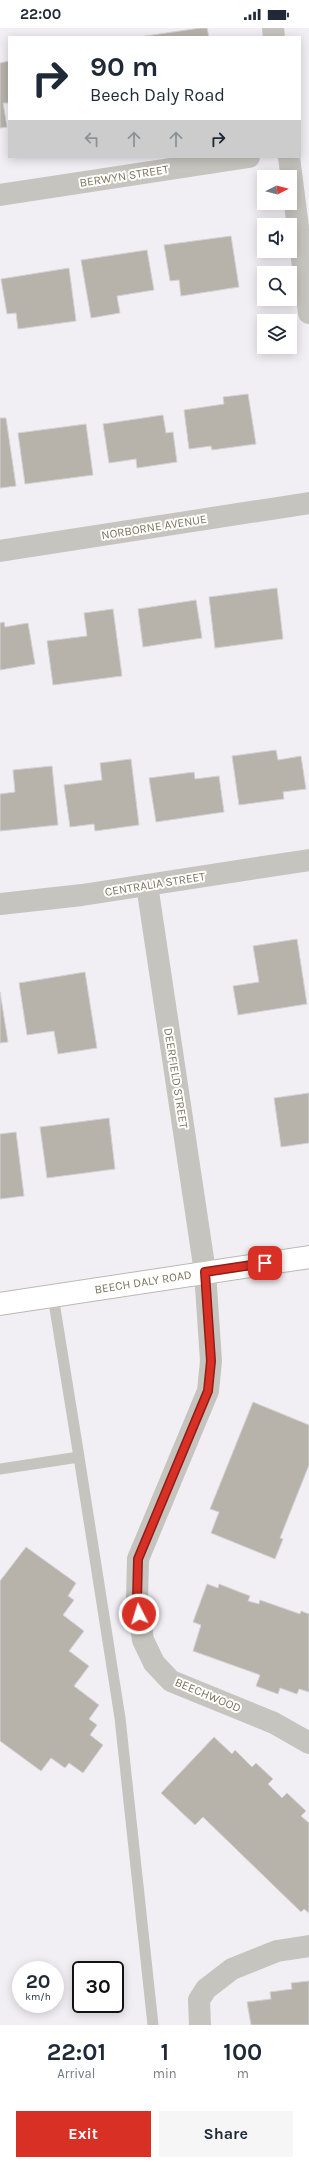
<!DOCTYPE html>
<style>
body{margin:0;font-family:Karla,sans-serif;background:#f6f6f7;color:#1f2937;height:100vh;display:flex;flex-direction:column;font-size:15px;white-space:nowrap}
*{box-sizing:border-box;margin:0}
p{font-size:13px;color:#747a83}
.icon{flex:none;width:22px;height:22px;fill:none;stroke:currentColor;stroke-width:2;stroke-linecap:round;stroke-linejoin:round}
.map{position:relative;height:1997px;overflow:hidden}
.sheet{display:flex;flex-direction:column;background:#fff;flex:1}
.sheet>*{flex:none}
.banner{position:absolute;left:8px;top:8px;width:293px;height:122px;border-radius:0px;box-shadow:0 2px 10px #0003;background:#fff;color:#1f2937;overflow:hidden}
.needle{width:26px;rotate:84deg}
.controls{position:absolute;left:257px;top:142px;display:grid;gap:8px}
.controls a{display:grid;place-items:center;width:40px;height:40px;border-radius:0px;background:#fff;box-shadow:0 2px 10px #0003;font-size:20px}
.speed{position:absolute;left:12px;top:1933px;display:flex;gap:8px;font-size:20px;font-weight:700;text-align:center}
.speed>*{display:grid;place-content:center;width:52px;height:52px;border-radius:50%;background:#fff;box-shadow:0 2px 10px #0003;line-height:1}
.speed small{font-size:10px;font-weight:400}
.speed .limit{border:2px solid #111;border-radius:6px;background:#fff;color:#111}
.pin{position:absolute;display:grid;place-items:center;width:34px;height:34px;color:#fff;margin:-17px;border-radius:8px;box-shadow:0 2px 6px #0006}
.me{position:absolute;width:44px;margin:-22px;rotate:355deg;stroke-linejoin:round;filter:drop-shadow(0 0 3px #0008)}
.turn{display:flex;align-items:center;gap:14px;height:84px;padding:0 16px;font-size:18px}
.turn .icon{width:52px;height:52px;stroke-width:2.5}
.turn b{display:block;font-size:28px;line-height:34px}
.lanes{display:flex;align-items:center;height:38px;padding:0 16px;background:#0003;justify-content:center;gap:20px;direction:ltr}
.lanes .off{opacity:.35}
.eta{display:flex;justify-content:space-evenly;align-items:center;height:68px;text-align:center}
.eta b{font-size:24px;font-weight:700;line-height:28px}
.action{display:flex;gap:8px;margin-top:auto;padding:8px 16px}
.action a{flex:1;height:46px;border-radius:0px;background:#d93025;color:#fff;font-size:16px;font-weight:700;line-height:46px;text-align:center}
.action a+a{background:#f6f6f7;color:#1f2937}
.status{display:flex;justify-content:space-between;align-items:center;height:28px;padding:0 20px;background:#fff;direction:ltr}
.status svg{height:11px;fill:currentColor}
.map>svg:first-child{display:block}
.building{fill:#b7b3aa;stroke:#d3d2d5}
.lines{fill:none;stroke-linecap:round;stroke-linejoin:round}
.secondary-casing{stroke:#bbb9b1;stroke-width:24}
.service{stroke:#c6c4be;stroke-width:11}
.minor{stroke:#c6c4be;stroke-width:22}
.secondary{stroke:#fff;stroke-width:22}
.route-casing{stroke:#8d1f18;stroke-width:10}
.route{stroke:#d93025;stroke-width:7}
.labels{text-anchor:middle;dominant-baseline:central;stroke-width:4;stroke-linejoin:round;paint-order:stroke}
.street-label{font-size:12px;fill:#7c755d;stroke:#fff}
</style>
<div class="status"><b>22:00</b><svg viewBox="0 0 49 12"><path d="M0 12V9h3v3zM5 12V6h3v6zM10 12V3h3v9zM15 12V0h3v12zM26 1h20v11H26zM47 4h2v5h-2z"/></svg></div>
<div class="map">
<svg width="309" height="1997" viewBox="0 0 309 1997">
<rect width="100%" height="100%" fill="#f1eff4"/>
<path class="building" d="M200,0H207L209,9H139Z
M9,33V75H3L7,99L0,100V35Z
M231,208L239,259L181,268L179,252L170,253L164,217Z
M147,222L154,262L117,268L120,285L91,290L81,232Z
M69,240L76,293L18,301L16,285L7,286L1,251Z
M248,366L256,416L212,422L211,418L189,421L184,382L224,376L223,369Z
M163,387L166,405L173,404L177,434L137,440L136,431L109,435L103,396Z
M0,390H6L16,458L0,460Z
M86,396L93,447L25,456L18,405Z
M277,560L283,611L215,620L209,569Z
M196,572L202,610L143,619L138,581Z
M113,581L122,648L53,657L47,613L87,608L84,585Z
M4,594L5,599L28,595L35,636L0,642V595Z
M276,722L278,732L301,728L306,761L283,764L284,771L239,777L232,728Z
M131,731L139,797L95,803L94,796L70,799L64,757L102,752L100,735Z
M52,738L58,797L0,803V766L15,764L13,742Z
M194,744L195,751L219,748L224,784L156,794L149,750Z
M297,911L307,976L238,987L233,958L259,954L253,918Z
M85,944L97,1020L58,1026L54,1003L27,1007L19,955Z
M0,964L8,1014L0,1015Z
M309,1065V1115L281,1119L274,1070Z
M109,1090L115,1141L47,1150L40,1099Z
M16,1104L24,1168L0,1171V1106Z
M253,1374L309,1397V1437L280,1510L283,1511L275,1531L211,1505L219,1484L210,1481Z
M26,1519L76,1555L68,1568L74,1572L63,1587L84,1603L69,1623L89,1638L74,1658L99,1677L89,1691L97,1697L90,1707L103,1717L83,1745L69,1735L65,1740L51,1730L41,1743L0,1713V1553Z
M207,1556L218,1560L219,1556L250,1568L248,1573L259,1576L260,1572L300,1586L301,1583L309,1586V1664L299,1661L297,1666L280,1660L278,1666L256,1658L260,1647L193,1623L201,1597L193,1594Z
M214,1709L232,1726L235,1722L252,1739L256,1735L273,1751L268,1756L282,1770L287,1765L306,1783L301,1788L309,1795V1885L304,1881L301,1884L203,1789L195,1797L161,1765Z
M309,1953V1997H251L247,1974L271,1971L270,1964L292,1961L291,1955Z"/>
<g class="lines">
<g class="secondary-casing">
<path id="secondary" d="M0,1276L309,1229"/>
</g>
<path class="service" d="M79,1429L120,1690L153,1997
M0,1441L79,1429L53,1268"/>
<path class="minor" d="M273,0L274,9
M289,129L309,285
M0,167L249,129
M0,523L309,475
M147,857L205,1244L211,1333L208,1363L138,1531L137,1572L143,1612L154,1635L171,1653L274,1695L309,1715
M0,876L82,867L309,832
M200,1997L199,1972L206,1961L232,1941L277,1923L309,1918"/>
<use href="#secondary" class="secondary"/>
</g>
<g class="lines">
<g class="route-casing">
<path id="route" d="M139,1586L137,1572L138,1531L208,1363L211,1333L205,1244L265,1235"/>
</g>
<use href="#route" class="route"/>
</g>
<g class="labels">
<g class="street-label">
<text transform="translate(124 148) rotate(-9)">BERWYN STREET</text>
<text transform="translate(154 499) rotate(-9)">NORBORNE AVENUE</text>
<text transform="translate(155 856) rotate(-9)">CENTRALIA STREET</text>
<text transform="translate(176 1050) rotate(81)">DEERFIELD STREET</text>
<text transform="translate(143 1254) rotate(-9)">BEECH DALY ROAD</text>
<text transform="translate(208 1667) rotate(23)">BEECHWOOD</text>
</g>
</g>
</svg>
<div class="controls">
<a><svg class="needle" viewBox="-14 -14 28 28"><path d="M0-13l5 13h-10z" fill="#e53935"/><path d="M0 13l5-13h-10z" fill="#747a83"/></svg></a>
<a><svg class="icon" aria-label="sound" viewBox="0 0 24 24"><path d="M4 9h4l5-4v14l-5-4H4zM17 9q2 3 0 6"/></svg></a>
<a><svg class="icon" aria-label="search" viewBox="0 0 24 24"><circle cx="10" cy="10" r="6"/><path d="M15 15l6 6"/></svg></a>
<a><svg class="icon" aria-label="layers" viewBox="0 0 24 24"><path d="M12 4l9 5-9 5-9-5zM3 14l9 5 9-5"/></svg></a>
</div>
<div class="speed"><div>20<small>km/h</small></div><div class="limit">30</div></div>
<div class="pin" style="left:265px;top:1235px;background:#d93025"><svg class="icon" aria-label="arrive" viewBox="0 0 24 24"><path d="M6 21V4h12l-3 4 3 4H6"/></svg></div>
<svg class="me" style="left:139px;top:1586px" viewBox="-20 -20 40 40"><circle r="17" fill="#d93025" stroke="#fff" stroke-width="3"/><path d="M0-11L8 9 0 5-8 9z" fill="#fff"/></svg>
<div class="banner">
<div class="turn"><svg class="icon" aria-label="right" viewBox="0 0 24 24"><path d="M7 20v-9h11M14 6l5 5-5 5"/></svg><div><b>90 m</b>Beech Daly Road</div></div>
<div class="lanes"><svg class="icon off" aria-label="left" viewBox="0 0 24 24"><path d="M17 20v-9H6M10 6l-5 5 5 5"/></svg><svg class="icon off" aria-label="ahead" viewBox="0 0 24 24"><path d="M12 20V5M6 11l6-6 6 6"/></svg><svg class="icon off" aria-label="ahead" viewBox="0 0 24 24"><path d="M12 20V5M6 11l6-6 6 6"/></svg><svg class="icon" aria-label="right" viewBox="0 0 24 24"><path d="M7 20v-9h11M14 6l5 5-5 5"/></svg></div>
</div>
</div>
<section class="sheet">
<div class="eta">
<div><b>22:01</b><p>Arrival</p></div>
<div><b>1</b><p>min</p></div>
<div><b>100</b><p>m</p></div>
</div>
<div class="action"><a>Exit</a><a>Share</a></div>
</section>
